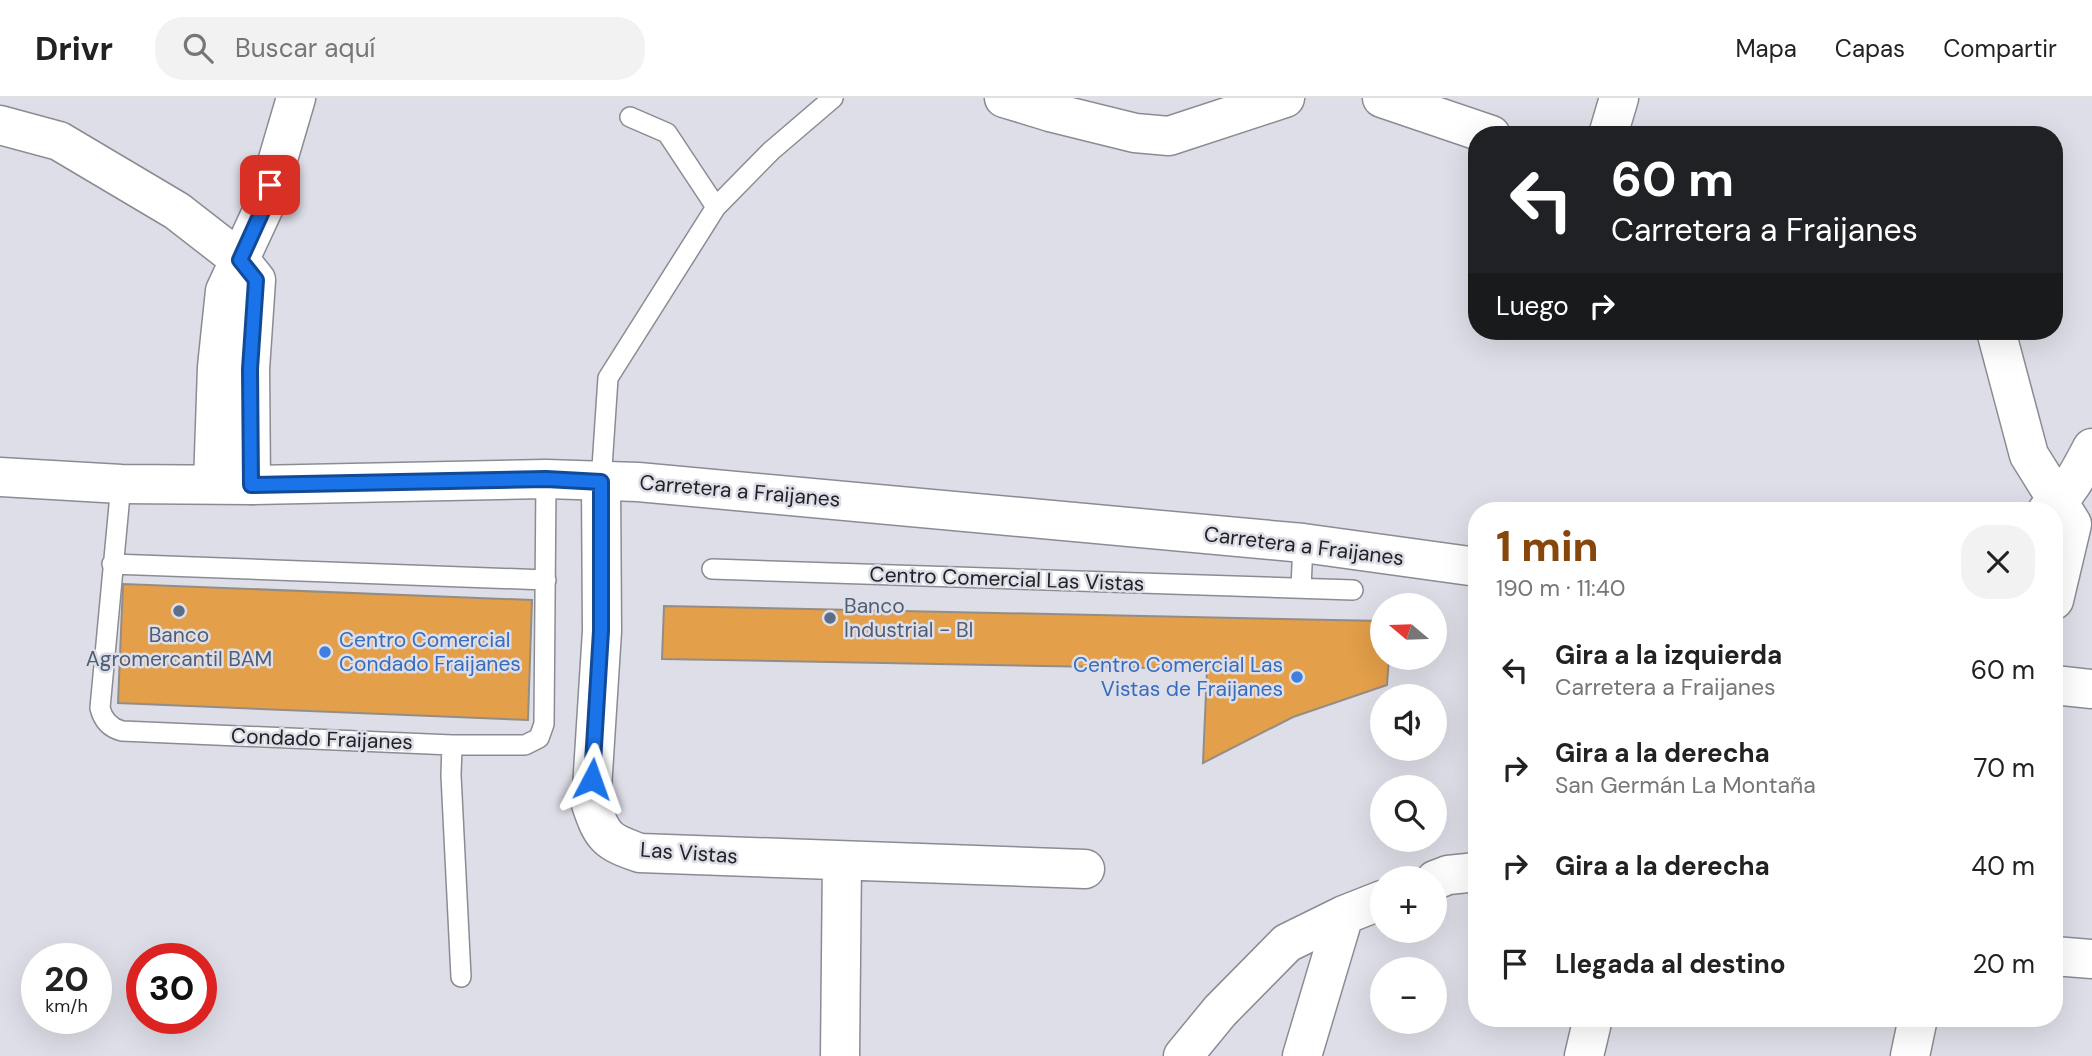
<!DOCTYPE html>
<html lang="es">
<meta charset="utf-8">
<style>
body{margin:0;font-family:"DM Sans",sans-serif;background:#f2f2f2;color:#222;height:100vh;display:flex;flex-direction:column;font-size:26px;white-space:nowrap}
*{box-sizing:border-box;margin:0}
p{font-size:23px;color:#767676}
.icon{flex:none;width:38px;height:38px;fill:none;stroke:currentColor;stroke-width:2;stroke-linecap:round;stroke-linejoin:round}
.map{position:relative;flex:1;overflow:hidden}
.drawer{position:absolute;left:1468px;top:404px;width:595px;height:525px;display:flex;flex-direction:column;background:#fff;border-radius:28px;box-shadow:0 7px 28px #0002}
.drawer>*{flex:none}
.guide{position:absolute;left:1468px;top:28px;width:595px;height:214px;border-radius:28px;box-shadow:0 7px 28px #0002;background:#202124;color:#fff;overflow:hidden}
.needle{width:46px;rotate:289deg}
.controls{position:absolute;left:1370px;top:495px;display:grid;gap:14px}
.controls a{display:grid;place-items:center;width:77px;height:77px;border-radius:50%;background:#fff;box-shadow:0 7px 28px #0002;font-size:35px}
.speed{position:absolute;left:21px;top:845px;display:flex;gap:14px;font-size:35px;font-weight:700;text-align:center}
.speed>*{display:grid;place-content:center;width:91px;height:91px;border-radius:50%;background:#fff;box-shadow:0 7px 28px #0002;line-height:1}
.speed small{font-size:18px;font-weight:400}
.speed .limit{border:10px solid #d22;background:#fff;color:#111}
.pin{position:absolute;display:grid;place-items:center;width:60px;height:60px;color:#fff;margin:-30px;border-radius:14px;box-shadow:0 4px 10px #0006}
.me{position:absolute;width:77px;margin:-38px;rotate:4deg;stroke-linejoin:round;filter:drop-shadow(0 0 5px #0008)}
.turn{display:flex;align-items:center;gap:24px;height:147px;padding:0 28px;font-size:32px}
.turn .icon{width:91px;height:91px;stroke-width:2.5}
.turn b{display:block;font-size:49px;line-height:60px}
.then{display:flex;align-items:center;height:66px;padding:0 28px;background:#0003;gap:14px;font-size:26px}
.round{display:grid;place-items:center;flex:none;width:74px;height:74px;border-radius:28px;background:#f2f2f2}
.overview{display:flex;align-items:center;justify-content:space-between;height:119px;padding:0 28px}
h1{font-size:42px;font-weight:800;line-height:52px;color:#86460c}
ul{padding:0;list-style:none}
li{display:flex;align-items:center;gap:21px;height:98px;padding:0 28px}
li div{flex:1}
li b{display:block;font-size:26px}
li em{font-style:normal}
header{display:flex;align-items:center;gap:42px;box-sizing:border-box;height:98px;padding:0 35px;background:#fff;border-bottom:2px solid #e0e0e0}
header strong{font-size:33px}
nav{display:flex;gap:38px;margin-inline-start:auto;font-size:24px}
.search{width:490px;height:63px;background:#f2f2f2;display:flex;align-items:center;gap:18px;box-sizing:border-box;padding:0 24px;border-radius:28px;color:#767676;font-size:26px}
.map>svg:first-child{display:block}
.building{fill:#e39f49;stroke:#948d86;stroke-width:2}
.lines{fill:none;stroke-linecap:round;stroke-linejoin:round}
.service-casing{stroke:#8b8b94;stroke-width:22}
.minor-casing{stroke:#8b8b94;stroke-width:41}
.primary-casing{stroke:#8b8b94;stroke-width:41}
.service{stroke:#fff;stroke-width:19}
.minor{stroke:#fff;stroke-width:38}
.primary{stroke:#fff;stroke-width:38}
.route-casing{stroke:#114b97;stroke-width:18}
.route{stroke:#1a73e8;stroke-width:12}
.service-dot{fill:#5c6f8a;stroke:#dedee8;stroke-width:2.5}
.shop-dot{fill:#3f7fe0;stroke:#dedee8;stroke-width:2.5}
.labels{text-anchor:middle;dominant-baseline:central;stroke-width:5;stroke-linejoin:round;paint-order:stroke}
.street-label{font-size:21px;fill:#222226;stroke:#dedee8}
.service-label{font-size:21px;fill:#4e5e75;stroke:#dedee8;text-anchor:start}
.shop-label{font-size:21px;fill:#366cbe;stroke:#dedee8;text-anchor:start}
</style>
<header>
<strong>Drivr</strong>
<div class="search"><svg class="icon" aria-label="search" viewBox="0 0 24 24"><circle cx="10" cy="10" r="6"/><path d="M15 15l6 6"/></svg>Buscar aquí</div>
<nav><a>Mapa</a><a>Capas</a><a>Compartir</a></nav>
</header>
<div class="map">
<svg width="2092" height="958" viewBox="0 0 2092 958">
<rect width="100%" height="100%" fill="#dedee8"/>
<path class="building" d="M123,486L532,502L528,622L118,605Z
M664,508L1382,523V560H1389L1387,587L1293,619L1203,665L1207,571L662,561Z"/>
<g class="lines">
<g class="service-casing">
<path id="service" d="M630,19L667,35L716,109
M601,384L608,280L716,109L771,53L833,0
M121,386L100,610C103,622 110,630 122,633L452,647H525L539,640L544,626L546,381
M112,466L546,482
M712,471L1353,492
M1301,490L1303,445
M452,647L451,677L461,879"/>
</g>
<g class="minor-casing">
<path id="minor" d="M1004,0L1050,14L1135,35L1169,38L1285,0
M1382,0L1491,37
M0,27L59,43L177,113L240,162L256,182L250,271L251,387
M1608,37L1619,0
M1996,233L2029,357L2072,426L2054,502
M601,384L602,533L591,706C602,739 607,744 640,755L1085,771
M213,386L217,269L225,193L264,109L296,0
M2047,413C2068,397 2080,373 2092,350
M1435,782L1448,777L1477,774
M2054,858L2092,861
M840,958L842,763
M1183,958L1220,913L1287,845L1344,817L1382,802
M1302,958L1344,817
M1584,958L1593,920
M1910,958L1918,920"/>
</g>
<g class="primary-casing">
<path id="primary" d="M0,379L121,386L251,387L546,381L638,384L1303,445L1477,469
M2054,587L2092,591"/>
</g>
<use href="#service" class="service"/>
<use href="#minor" class="minor"/>
<use href="#primary" class="primary"/>
</g>
<g class="lines">
<g class="route-casing">
<path id="route" d="M270,87L264,109L240,162L256,182L250,271L251,387L546,381L601,384V533L592,681"/>
</g>
<use href="#route" class="route"/>
</g>
<g class="service-dot">
<circle cx="179" cy="513" r="7"/>
<circle cx="830" cy="520" r="7"/>
</g>
<g class="shop-dot">
<circle cx="325" cy="554" r="7"/>
<circle cx="1297" cy="579" r="7"/>
</g>
<g class="labels">
<g class="street-label">
<text transform="translate(740 393) rotate(5)">Carretera a Fraijanes</text>
<text transform="translate(1304 448) rotate(7)">Carretera a Fraijanes</text>
<text transform="translate(1007 481) rotate(2)">Centro Comercial Las Vistas</text>
<text transform="translate(322 641) rotate(2)">Condado Fraijanes</text>
<text transform="translate(689 755) rotate(4)">Las Vistas</text>
</g>
<g class="service-label">
<text x="844" y="508">Banco<tspan x="844" dy="24">Industrial - BI</tspan></text>
<text x="179" y="537" text-anchor="middle">Banco<tspan x="179" dy="24">Agromercantil BAM</tspan></text>
</g>
<g class="shop-label">
<text x="339" y="542">Centro Comercial<tspan x="339" dy="24">Condado Fraijanes</tspan></text>
<text x="1283" y="567" text-anchor="end">Centro Comercial Las<tspan x="1283" dy="24">Vistas de Fraijanes</tspan></text>
</g>
</g>
</svg>
<div class="controls">
<a><svg class="needle" viewBox="-14 -14 28 28"><path d="M0-13l5 13h-10z" fill="#e53935"/><path d="M0 13l5-13h-10z" fill="#767676"/></svg></a>
<a><svg class="icon" aria-label="sound" viewBox="0 0 24 24"><path d="M4 9h4l5-4v14l-5-4H4zM17 9q2 3 0 6"/></svg></a>
<a><svg class="icon" aria-label="search" viewBox="0 0 24 24"><circle cx="10" cy="10" r="6"/><path d="M15 15l6 6"/></svg></a>
<a>+</a>
<a>−</a>
</div>
<div class="speed"><div>20<small>km/h</small></div><div class="limit">30</div></div>
<div class="pin" style="left:270px;top:87px;background:#d93025"><svg class="icon" aria-label="arrive" viewBox="0 0 24 24"><path d="M6 21V4h12l-3 4 3 4H6"/></svg></div>
<svg class="me" style="left:592px;top:681px" viewBox="-20 -20 40 40"><path d="M0-17L14 15 0 8-14 15z" fill="#1a73e8" stroke="#fff" stroke-width="4"/></svg>
<div class="guide">
<div class="turn"><svg class="icon" aria-label="left" viewBox="0 0 24 24"><path d="M17 20v-9H6M10 6l-5 5 5 5"/></svg><div><b>60 m</b>Carretera a Fraijanes</div></div>
<div class="then">Luego<svg class="icon" aria-label="right" viewBox="0 0 24 24"><path d="M7 20v-9h11M14 6l5 5-5 5"/></svg></div>
</div>
<section class="drawer">
<div class="overview"><div><h1>1 min</h1><p>190 m · 11:40</p></div><a class="round"><svg class="icon" aria-label="close" viewBox="0 0 24 24"><path d="M6 6l12 12M18 6L6 18"/></svg></a></div>
<ul>
<li><svg class="icon" aria-label="left" viewBox="0 0 24 24"><path d="M17 20v-9H6M10 6l-5 5 5 5"/></svg><div><b>Gira a la izquierda</b><p>Carretera a Fraijanes</p></div><em>60 m</em></li>
<li><svg class="icon" aria-label="right" viewBox="0 0 24 24"><path d="M7 20v-9h11M14 6l5 5-5 5"/></svg><div><b>Gira a la derecha</b><p>San Germán La Montaña</p></div><em>70 m</em></li>
<li><svg class="icon" aria-label="right" viewBox="0 0 24 24"><path d="M7 20v-9h11M14 6l5 5-5 5"/></svg><div><b>Gira a la derecha</b></div><em>40 m</em></li>
<li><svg class="icon" aria-label="arrive" viewBox="0 0 24 24"><path d="M6 21V4h12l-3 4 3 4H6"/></svg><div><b>Llegada al destino</b></div><em>20 m</em></li>
</ul>
</section>
</div>
